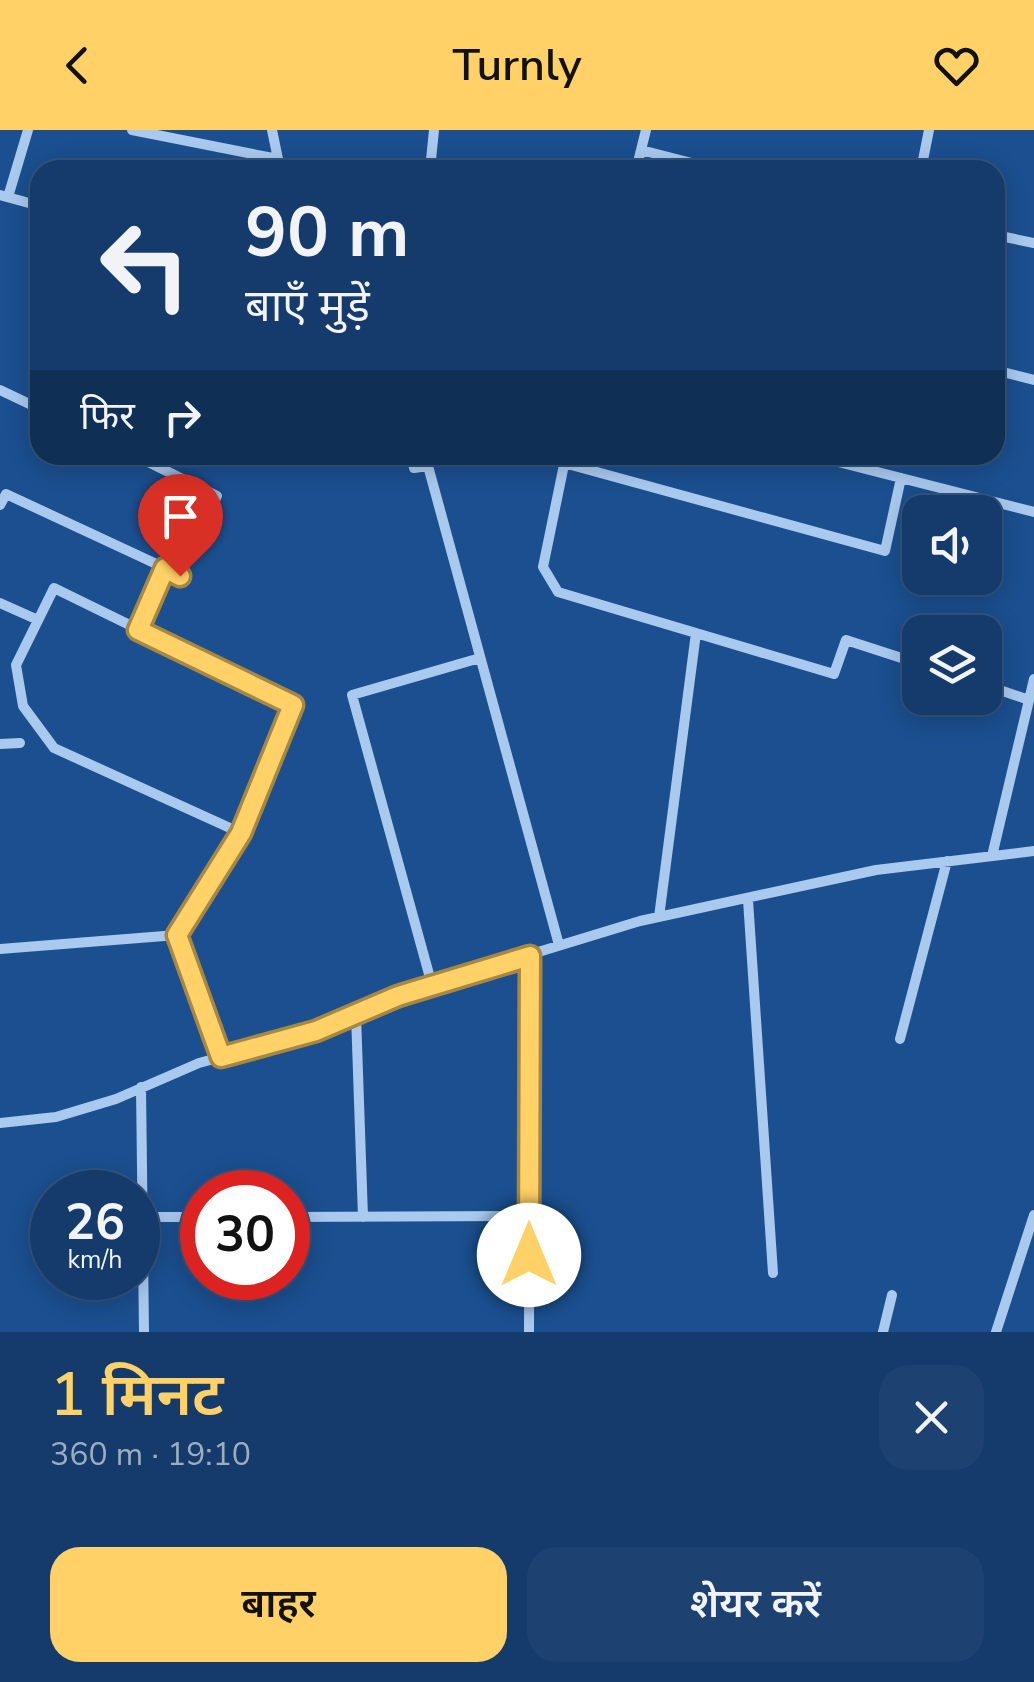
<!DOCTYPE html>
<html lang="hi">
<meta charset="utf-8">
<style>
body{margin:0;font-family:"Nunito Sans","Noto Sans Devanagari",sans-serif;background:#1d4271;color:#f1f3f6;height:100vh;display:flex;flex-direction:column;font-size:38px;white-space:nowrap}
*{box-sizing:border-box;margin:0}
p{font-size:32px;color:#9dadc1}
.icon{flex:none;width:55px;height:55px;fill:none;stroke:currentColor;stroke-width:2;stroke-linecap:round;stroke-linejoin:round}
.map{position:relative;height:1202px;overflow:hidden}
.panel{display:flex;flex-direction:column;background:#143b6b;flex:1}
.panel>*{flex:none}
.banner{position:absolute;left:30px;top:30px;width:975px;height:305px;border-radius:30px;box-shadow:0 5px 25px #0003,0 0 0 2px #33557e;background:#143b6b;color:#f1f3f6;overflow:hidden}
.controls{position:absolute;left:902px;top:365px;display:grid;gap:20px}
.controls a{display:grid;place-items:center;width:100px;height:100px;border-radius:20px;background:#143b6b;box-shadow:0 5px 25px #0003,0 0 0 2px #33557e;font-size:50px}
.speed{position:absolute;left:30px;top:1040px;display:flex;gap:20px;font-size:50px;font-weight:700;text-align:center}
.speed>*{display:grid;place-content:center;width:130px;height:130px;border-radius:50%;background:#143b6b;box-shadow:0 5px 25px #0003,0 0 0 2px #33557e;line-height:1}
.speed small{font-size:25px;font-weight:400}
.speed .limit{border:15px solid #d22;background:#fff;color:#111}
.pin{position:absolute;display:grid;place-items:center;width:85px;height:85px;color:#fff;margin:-102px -42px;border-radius:50% 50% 50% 0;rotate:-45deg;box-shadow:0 0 10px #0007}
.pin .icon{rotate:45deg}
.me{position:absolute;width:110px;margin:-55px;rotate:0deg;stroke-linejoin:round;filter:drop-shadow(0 0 8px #0008)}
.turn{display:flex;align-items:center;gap:35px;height:210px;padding:0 50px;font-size:45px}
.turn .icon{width:130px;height:130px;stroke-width:2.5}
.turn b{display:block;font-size:70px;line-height:85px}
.then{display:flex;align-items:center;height:95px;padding:0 50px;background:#0003;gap:20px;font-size:38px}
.round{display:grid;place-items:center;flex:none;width:105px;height:105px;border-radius:30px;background:#1d4271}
.head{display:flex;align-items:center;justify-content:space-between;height:170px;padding:0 50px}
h1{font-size:60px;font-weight:600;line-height:75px;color:#ffd166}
.cta{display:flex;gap:20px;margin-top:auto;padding:20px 50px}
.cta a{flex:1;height:115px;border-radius:30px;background:#ffd166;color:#111;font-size:40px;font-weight:600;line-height:115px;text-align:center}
.cta a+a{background:#1d4271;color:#f1f3f6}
header{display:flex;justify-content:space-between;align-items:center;height:130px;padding:0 50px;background:#ffd166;color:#111;font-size:45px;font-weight:600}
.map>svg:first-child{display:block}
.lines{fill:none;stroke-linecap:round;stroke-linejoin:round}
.street{stroke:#a9c9ee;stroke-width:10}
.route-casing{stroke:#a68842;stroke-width:25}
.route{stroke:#ffd166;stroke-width:18}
</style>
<header><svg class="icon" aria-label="back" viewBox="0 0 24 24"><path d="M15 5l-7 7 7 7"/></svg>Turnly<svg class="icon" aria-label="heart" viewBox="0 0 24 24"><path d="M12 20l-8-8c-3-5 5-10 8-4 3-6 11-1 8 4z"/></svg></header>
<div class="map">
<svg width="1034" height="1202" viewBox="0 0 1034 1202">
<rect width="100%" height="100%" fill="#1b4f8f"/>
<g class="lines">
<path class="street" d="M132,0L278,29L272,0
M646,0L641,20L719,40
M430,40L434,0
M636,40L641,20
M921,40L929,0
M0,65L40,76
M8,67L28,0
M995,105L1034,113
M995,240L1034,250
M0,260L40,279
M134,325L217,366L180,446L165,438
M411,325L414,338L428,336L559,815
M566,325L543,437L558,462L834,544L846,510L920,534
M811,325L1034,382
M564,333L885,421L901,348
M0,375L6,364L165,438L138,500
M0,473L38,490
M985,555L1029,570
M0,614L20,613
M992,726L1034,549
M748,770L773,1143
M659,787L696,503
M177,805L241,703L54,618L23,576L16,535L54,458L293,575L241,703
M177,805L221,927
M0,819L177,805
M432,855L352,565L480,528
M356,885L363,1087
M900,909L947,731
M141,957L144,1202
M0,993L56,987L116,969L199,933L316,901L456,847L640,791L876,740L1034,721
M143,1087H202
M288,1087L529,1086
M529,1202L530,826
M883,1202L892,1165
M996,1202L1034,1085"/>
</g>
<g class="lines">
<g class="route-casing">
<path id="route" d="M180,446L165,438L138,500L293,575L241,703L177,805L221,927L316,901L398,866L530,826L529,1125"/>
</g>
<use href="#route" class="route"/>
</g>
</svg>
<div class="controls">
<a><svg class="icon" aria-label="sound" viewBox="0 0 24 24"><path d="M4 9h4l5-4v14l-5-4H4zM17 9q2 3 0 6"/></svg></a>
<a><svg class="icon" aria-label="layers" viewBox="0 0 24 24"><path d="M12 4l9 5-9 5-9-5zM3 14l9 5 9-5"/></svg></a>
</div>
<div class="speed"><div>26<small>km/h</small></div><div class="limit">30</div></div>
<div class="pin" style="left:180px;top:446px;background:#d93025"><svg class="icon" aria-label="arrive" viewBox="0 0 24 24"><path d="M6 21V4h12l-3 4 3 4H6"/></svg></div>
<svg class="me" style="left:529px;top:1125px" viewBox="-20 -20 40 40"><circle r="19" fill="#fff"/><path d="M0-13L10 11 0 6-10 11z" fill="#ffd166"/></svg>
<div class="banner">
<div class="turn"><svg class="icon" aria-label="left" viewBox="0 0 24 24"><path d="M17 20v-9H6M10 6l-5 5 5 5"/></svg><div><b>90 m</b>बाएँ मुड़ें</div></div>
<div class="then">फिर<svg class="icon" aria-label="right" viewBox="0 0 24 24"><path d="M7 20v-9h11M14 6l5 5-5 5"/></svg></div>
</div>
</div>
<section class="panel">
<div class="head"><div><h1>1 मिनट</h1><p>360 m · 19:10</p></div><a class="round"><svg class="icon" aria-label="close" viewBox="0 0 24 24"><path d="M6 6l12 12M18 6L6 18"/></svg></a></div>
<div class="cta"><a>बाहर</a><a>शेयर करें</a></div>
</section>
